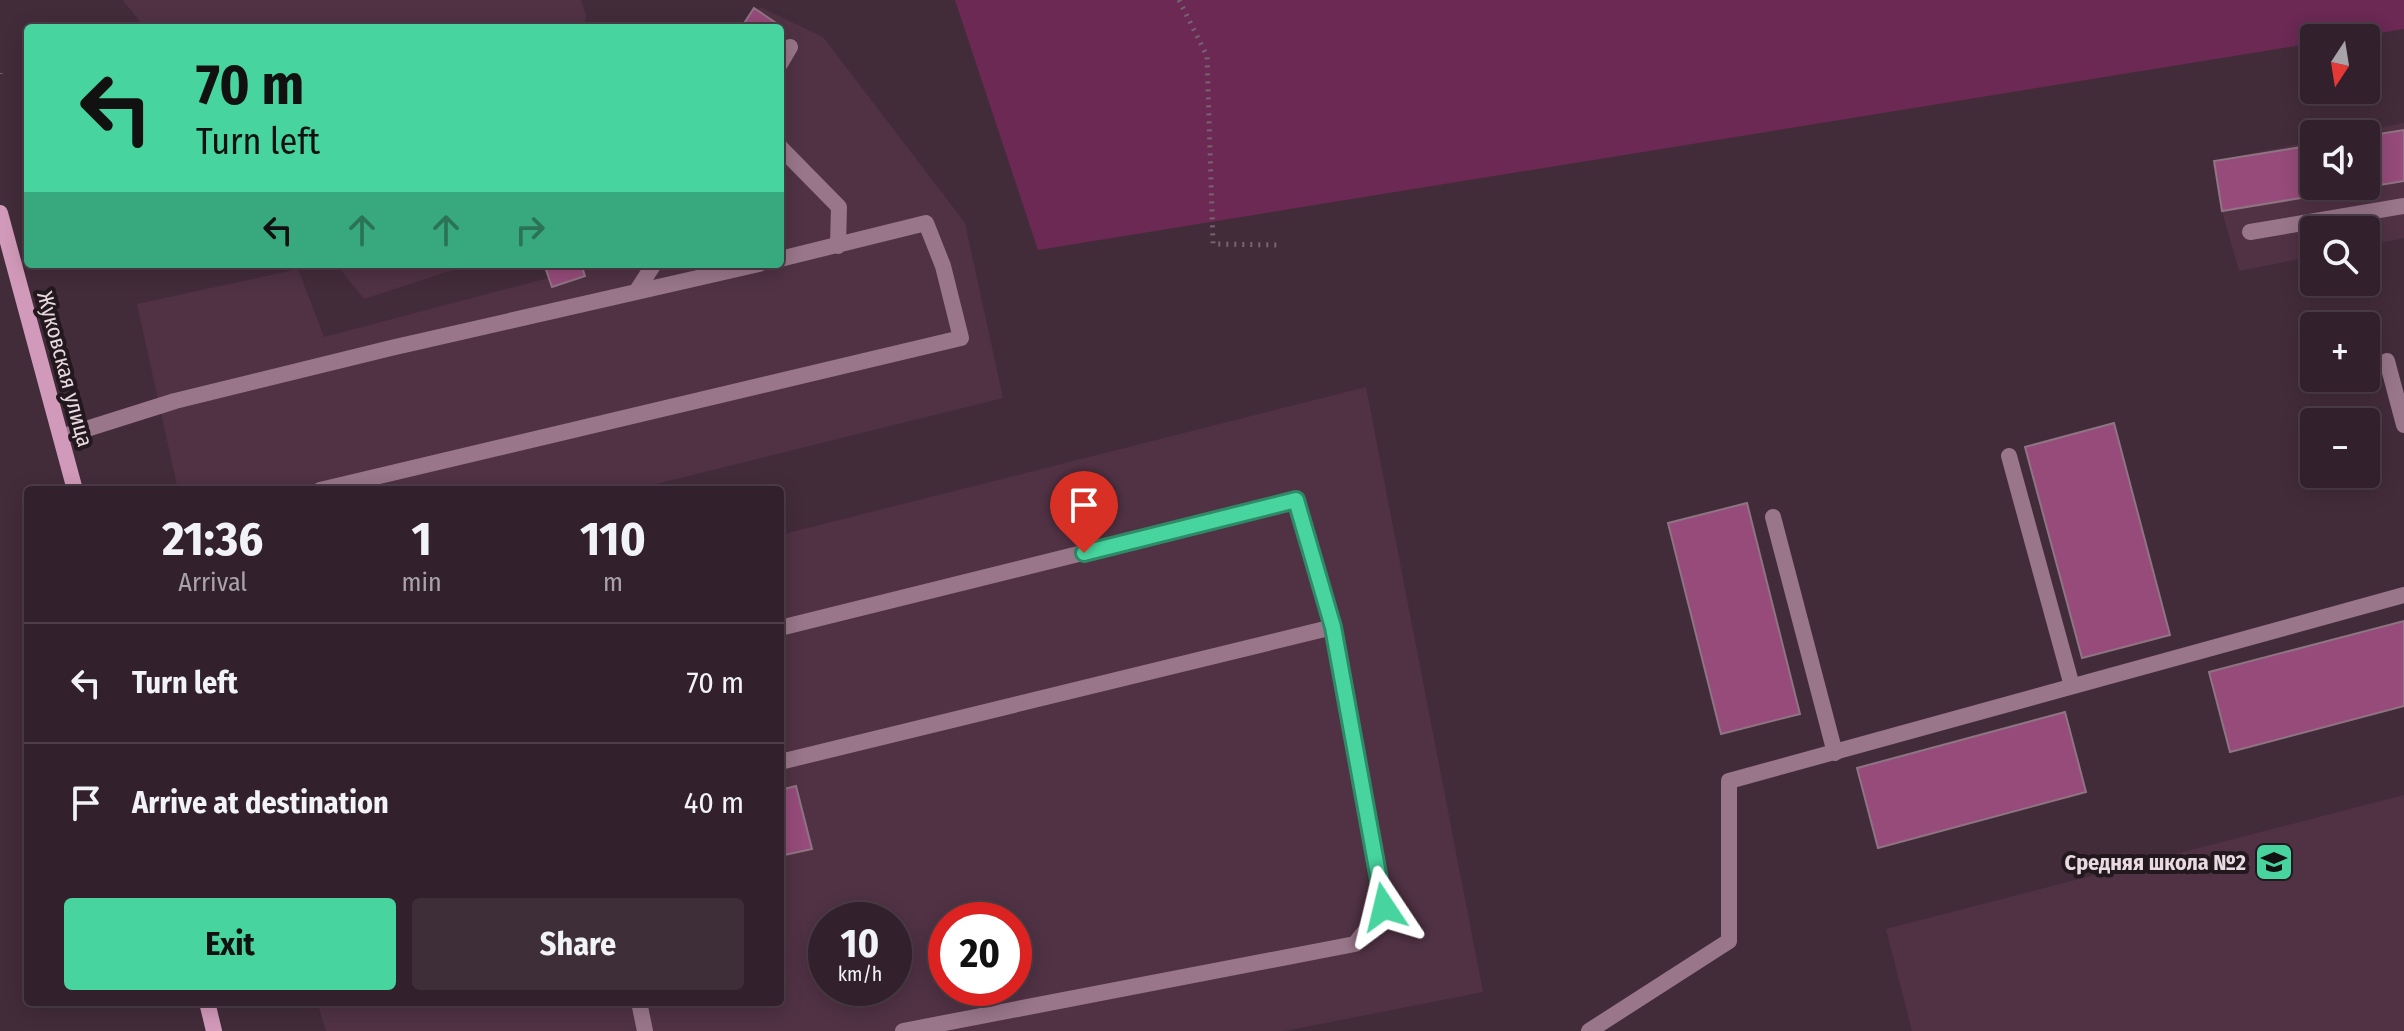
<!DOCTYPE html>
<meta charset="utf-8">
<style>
body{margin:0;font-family:"Fira Sans Condensed",sans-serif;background:#3d2e38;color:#f1f3f6;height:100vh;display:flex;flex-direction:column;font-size:30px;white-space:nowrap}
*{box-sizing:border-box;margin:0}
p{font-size:26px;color:#a8a3a9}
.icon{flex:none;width:44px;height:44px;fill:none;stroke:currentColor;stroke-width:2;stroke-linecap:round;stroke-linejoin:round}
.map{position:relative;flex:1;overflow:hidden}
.drawer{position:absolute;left:24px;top:486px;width:760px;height:520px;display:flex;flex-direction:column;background:#32212c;border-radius:8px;box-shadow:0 4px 20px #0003,0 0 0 2px #4d3e48}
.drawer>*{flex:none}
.guide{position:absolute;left:24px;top:24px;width:760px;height:244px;border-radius:8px;box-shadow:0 4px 20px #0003,0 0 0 2px #4d3e48;background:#47d49e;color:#111;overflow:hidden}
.needle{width:52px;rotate:192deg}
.buttons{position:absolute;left:2300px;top:24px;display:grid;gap:16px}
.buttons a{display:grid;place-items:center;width:80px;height:80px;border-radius:8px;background:#32212c;box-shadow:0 4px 20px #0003,0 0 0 2px #4d3e48;font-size:40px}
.speed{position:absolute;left:808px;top:902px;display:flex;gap:16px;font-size:40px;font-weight:700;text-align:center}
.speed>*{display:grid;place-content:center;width:104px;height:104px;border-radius:50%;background:#32212c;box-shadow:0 4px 20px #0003,0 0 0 2px #4d3e48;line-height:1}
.speed small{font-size:20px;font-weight:400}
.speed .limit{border:12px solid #d22;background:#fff;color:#111}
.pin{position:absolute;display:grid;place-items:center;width:68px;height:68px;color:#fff;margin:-82px -34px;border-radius:50% 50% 50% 0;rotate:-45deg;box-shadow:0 0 8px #0007}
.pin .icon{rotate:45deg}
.me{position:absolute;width:88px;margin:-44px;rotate:350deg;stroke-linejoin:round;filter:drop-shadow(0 0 6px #0008)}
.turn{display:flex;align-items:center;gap:28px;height:168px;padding:0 40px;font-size:36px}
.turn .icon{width:104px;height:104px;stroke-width:2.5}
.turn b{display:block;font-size:56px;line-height:68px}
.lanes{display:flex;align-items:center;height:76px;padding:0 40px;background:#0003;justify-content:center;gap:40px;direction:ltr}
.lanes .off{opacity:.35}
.eta{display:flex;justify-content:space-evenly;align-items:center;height:136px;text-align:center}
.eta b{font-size:48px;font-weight:700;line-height:56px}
.cta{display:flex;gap:16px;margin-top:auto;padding:16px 40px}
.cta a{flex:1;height:92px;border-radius:8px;background:#47d49e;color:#111;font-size:32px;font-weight:700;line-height:92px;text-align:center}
.cta a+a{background:#3d2e38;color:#f1f3f6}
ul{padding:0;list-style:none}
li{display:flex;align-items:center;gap:24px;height:120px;padding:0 40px;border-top:2px solid #4d3e48}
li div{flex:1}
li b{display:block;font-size:30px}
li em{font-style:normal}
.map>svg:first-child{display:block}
.built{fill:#503244;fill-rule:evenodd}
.green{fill:#6b2954}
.building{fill:#964b7a;stroke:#8f7483;stroke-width:2}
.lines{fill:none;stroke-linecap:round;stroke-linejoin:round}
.path{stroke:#78636f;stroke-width:5;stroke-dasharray:2 6;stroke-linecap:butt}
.service{stroke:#99768a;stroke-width:16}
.minor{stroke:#99768a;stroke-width:16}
.secondary{stroke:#d29aba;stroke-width:16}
.route-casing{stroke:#2e8a67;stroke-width:20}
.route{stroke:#47d49e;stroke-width:14}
.labels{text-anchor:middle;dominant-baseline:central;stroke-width:8;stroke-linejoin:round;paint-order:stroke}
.street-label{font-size:22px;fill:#e9dae2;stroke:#23181e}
.poi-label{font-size:22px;font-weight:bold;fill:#e9dae2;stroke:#23181e;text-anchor:end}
</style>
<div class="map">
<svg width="2404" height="1031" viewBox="0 0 2404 1031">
<rect width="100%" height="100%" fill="#432c3a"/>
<path class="built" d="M123,0H581L586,15L584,28H145Z
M760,7L823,37L965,223L1003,398L632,490H178L137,304L298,269L324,337L571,272L577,264H780V28H746Z
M2404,123V238L2366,246V230H2314V256L2239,271L2222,211L2214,161L2314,141V186H2366V134H2347Z
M336,264H471L364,299Z
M1366,387L1483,992L1285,1031H326L317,1002H780V535ZM826,920H894V988H826ZM946,920H1014V988H946Z
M2404,795V1031H1912L1886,929Z"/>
<path class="green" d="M955,0H2404V29L2348,38H2314V43L1038,250Z"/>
<path class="building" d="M754,8L779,25L778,28H741Z
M2404,130V181L2222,211L2214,161L2314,145V186H2366V136Z
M544,264H581L585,276L552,287Z
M2114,423L2170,635L2082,658L2025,447Z
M1747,503L1800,714L1721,734L1668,523Z
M2404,621V706L2230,752L2209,672Z
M2065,712L2086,792L1878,848L1857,768Z
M796,786L812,849L780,856V790Z"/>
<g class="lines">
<path class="path" d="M1179,0L1207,56L1213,244L1282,245
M0,73V74"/>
<path class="service" d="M780,64L790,47
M780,147L839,207L838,246
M2250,232L2404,206
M636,292L654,264
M61,437L175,401L391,348L759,264
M2009,456L2072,686
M320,490L961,338L943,266L926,223L780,259
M1773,517L1835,753
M780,628L1296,500L1333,627
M780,762L1333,627L1384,907L1355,944L903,1031
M639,1002L645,1031"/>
<path class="minor" d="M2387,361L2404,425
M1589,1031L1729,941V781L2404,595"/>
<path class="secondary" d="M0,213L75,490
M207,1002L214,1031"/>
</g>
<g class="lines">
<g class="route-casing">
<path id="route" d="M1084,553L1296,500L1333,627L1384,907"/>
</g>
<use href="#route" class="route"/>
</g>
<defs>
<g id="school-square" transform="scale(2)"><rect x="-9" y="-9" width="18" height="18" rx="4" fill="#47d49e" stroke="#23181e"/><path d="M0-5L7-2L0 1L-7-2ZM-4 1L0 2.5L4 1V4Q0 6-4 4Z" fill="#111"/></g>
</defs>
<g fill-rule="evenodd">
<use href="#school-square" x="2274" y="862"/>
</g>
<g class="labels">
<g class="street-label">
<text transform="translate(65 369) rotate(75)">Жуковская улица</text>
</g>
<g class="poi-label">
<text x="2246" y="862">Средняя школа №2</text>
</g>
</g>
</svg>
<div class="buttons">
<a><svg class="needle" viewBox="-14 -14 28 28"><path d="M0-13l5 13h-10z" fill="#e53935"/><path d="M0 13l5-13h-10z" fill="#a8a3a9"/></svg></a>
<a><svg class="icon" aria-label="sound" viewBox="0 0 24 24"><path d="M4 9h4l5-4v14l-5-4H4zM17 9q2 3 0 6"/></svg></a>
<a><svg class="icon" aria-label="search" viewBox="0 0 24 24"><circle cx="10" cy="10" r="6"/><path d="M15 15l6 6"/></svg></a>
<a>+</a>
<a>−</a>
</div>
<div class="speed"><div>10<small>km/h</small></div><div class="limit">20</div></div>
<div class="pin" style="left:1084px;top:553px;background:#d93025"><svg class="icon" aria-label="arrive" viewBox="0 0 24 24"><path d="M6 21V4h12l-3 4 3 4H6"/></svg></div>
<svg class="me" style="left:1384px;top:907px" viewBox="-20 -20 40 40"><path d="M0-17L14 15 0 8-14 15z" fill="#47d49e" stroke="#fff" stroke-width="4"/></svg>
<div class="guide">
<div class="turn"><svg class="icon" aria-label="left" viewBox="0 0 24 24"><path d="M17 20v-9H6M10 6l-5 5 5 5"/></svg><div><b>70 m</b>Turn left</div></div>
<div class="lanes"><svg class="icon" aria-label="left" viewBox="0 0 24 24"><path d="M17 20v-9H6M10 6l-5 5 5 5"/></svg><svg class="icon off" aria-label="ahead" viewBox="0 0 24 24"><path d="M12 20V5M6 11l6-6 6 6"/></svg><svg class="icon off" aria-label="ahead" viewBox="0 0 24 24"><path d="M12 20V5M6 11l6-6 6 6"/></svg><svg class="icon off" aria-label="right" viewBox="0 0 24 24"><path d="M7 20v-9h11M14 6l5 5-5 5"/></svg></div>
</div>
<section class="drawer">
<div class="eta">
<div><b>21:36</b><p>Arrival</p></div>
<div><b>1</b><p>min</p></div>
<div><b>110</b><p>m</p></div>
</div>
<ul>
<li><svg class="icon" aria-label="left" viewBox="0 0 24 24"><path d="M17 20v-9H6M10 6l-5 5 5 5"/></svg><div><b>Turn left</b></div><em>70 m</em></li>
<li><svg class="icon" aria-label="arrive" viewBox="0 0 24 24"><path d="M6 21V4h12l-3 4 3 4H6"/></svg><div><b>Arrive at destination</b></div><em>40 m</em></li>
</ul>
<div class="cta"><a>Exit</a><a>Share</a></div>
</section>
</div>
